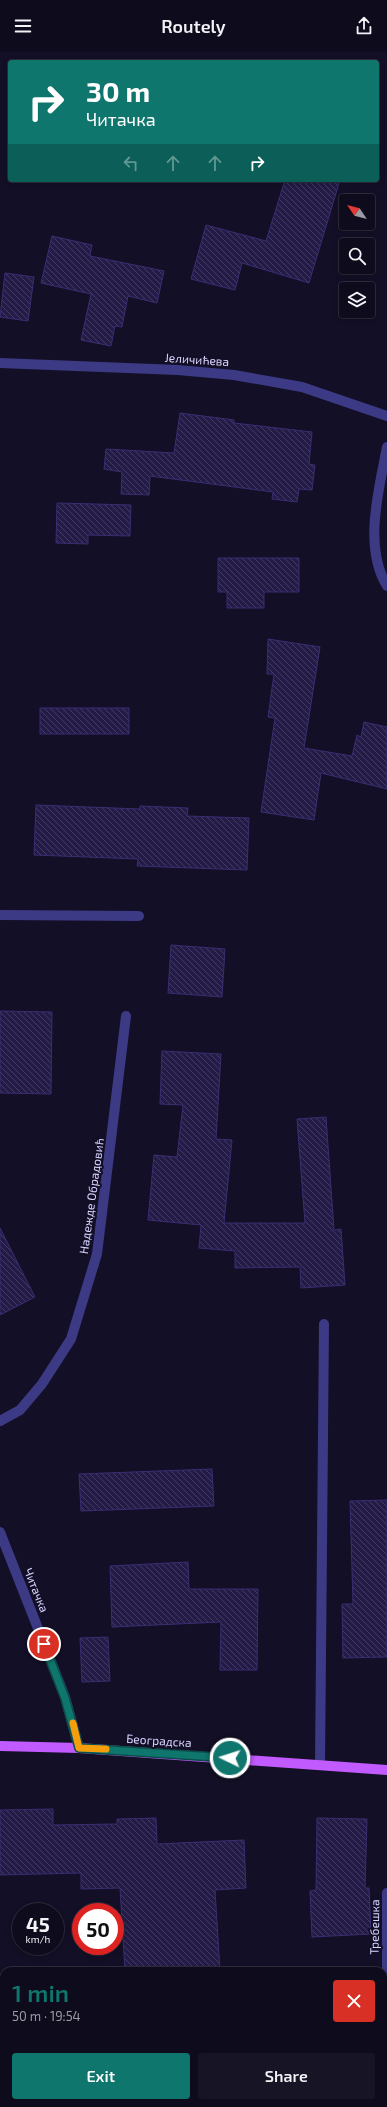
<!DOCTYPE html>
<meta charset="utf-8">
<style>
body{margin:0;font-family:"Exo 2",sans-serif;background:#171425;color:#f1f3f6;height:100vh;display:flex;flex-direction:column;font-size:15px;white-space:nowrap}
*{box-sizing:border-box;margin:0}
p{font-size:13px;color:#9b9ba3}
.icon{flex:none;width:22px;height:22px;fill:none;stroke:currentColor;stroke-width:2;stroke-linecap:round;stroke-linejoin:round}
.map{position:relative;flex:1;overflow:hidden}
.drawer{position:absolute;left:0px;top:1915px;width:387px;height:140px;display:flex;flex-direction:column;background:#0e0b1c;border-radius:12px 12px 0 0;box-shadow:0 2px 6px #0003,0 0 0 1px #2e2b3b}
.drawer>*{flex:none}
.guide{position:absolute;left:8px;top:8px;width:371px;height:122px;border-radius:4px;box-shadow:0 2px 6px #0003,0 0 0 1px #2e2b3b;background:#0f766e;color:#fff;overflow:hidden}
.needle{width:26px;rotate:305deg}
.buttons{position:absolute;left:339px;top:142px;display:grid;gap:8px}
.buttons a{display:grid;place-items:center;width:36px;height:36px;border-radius:4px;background:#0e0b1c;box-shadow:0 2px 6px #0003,0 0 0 1px #2e2b3b;font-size:20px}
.speed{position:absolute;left:12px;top:1851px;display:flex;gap:8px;font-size:20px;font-weight:700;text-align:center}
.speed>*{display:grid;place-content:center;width:52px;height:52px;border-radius:50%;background:#0e0b1c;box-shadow:0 2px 6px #0003,0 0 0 1px #2e2b3b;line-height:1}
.speed small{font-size:10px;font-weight:400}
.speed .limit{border:6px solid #d22;background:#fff;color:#111}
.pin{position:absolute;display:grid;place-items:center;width:34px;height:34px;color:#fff;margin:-17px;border:2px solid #fff;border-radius:50%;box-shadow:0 1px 4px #0007}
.me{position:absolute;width:44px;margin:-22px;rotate:274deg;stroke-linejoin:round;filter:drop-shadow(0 0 3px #0008)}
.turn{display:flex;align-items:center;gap:14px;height:84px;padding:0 12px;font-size:18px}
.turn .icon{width:52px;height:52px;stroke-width:2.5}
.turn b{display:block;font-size:28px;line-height:34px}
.lanes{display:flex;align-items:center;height:38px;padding:0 12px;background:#0003;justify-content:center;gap:20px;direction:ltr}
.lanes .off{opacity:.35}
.round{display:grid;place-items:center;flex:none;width:42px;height:42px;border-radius:4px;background:#171425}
.summary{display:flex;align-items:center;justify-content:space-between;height:68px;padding:0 12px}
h1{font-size:24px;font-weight:600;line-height:30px;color:#0f766e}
.primary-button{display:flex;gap:8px;margin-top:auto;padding:8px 12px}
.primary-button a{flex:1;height:46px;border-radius:4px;background:#0f766e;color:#fff;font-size:16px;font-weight:600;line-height:46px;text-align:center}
.primary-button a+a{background:#171425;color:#f1f3f6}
header{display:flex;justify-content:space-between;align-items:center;height:52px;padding:0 12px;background:#0e0b1c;font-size:18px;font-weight:600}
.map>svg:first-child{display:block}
.building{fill:url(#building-back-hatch);stroke:#3b2d73}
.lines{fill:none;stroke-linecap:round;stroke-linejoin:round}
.minor{stroke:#3d3a85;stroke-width:10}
.major{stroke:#c25bff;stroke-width:10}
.route-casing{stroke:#0a4d48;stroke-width:10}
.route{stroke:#0f766e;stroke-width:7}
.slow{stroke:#f59e0b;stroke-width:7}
.labels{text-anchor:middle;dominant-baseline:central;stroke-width:4;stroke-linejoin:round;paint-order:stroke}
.street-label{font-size:12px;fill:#d9d4ff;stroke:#130f26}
</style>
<header><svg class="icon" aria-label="menu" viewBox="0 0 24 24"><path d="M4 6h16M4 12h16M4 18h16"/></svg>Routely<svg class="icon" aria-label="share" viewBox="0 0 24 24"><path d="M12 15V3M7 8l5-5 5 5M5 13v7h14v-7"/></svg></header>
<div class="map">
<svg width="387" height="2055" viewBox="0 0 387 2055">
<defs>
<pattern id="building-back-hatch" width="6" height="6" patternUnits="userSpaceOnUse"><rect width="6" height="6" fill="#241b47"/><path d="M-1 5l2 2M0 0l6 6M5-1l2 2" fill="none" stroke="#433b63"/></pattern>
</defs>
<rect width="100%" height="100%" fill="#130f26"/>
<path class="building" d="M285,128H340L309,231L242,211L235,238L191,227L206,173L266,189Z
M52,184L92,193L90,204L164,219L157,251L128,244L122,275L115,274L111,294L81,288L91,242L41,231Z
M5,221L34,225L28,269L0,265Z
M180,361L234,368V371L312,380L309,412L315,413L312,438L299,437L297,450L272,447L273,440L150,424L149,443L121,442L122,420L104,417L106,397L174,401Z
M57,451L131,453L130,484L88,483V492L56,491Z
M218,506H299V540H264V556H227V540H218Z
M268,587L320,595L304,696L352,704L357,683L361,685L364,670L387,675V737L321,721L314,768L261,760L275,666L268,665L274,622H267Z
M40,656H129V682H40Z
M36,753L140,757V754L188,756L187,764L249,766L247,818L137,814L138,807L34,803Z
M171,893L225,897L222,945L168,941Z
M0,959L52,960L51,1042L0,1041Z
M162,999L221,1002L216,1087L232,1088L224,1171H305L297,1067L326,1065L334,1178L341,1177L345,1233L301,1236L300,1215L235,1216V1199L199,1196L201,1173L148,1168L154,1103L177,1105L183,1053L160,1052Z
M0,1176L35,1245L0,1263Z
M212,1417L214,1454L81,1459L79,1422Z
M387,1448V1605L343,1606L342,1552H353L350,1449Z
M188,1510L189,1537H258L257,1618H220L221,1570L112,1575L110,1514Z
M108,1585L110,1629L82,1630L80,1586Z
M53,1757V1773L117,1772V1767L156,1766L157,1792L244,1788L246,1836L215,1838L220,1919H125L120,1836L81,1837V1821L0,1823V1758Z
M317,1766L367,1767L365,1836H369L371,1882L312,1885L310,1839L316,1838Z"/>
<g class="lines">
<path class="minor" d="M0,311L178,318L234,323L302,335L387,364
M387,395C379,437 363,495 387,534
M0,863L139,864
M0,1369L20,1358L42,1332L71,1287L97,1202L126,964
M0,1480L65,1645L79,1696
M320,1713L324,1272
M387,1841V2006"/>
<path class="major" d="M0,1694L79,1696L387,1718"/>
</g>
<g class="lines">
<g class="route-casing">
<path id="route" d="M44,1592L65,1646L79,1696L230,1706"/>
</g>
<use href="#route" class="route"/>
<path class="slow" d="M73,1671L79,1696L106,1697"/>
</g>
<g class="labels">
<g class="street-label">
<text transform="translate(197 307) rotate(4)">Јеличићева</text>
<text transform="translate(91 1144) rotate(-82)">Надежде Обрадовић</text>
<text transform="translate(37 1538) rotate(68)">Читачка</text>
<text transform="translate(159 1688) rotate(4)">Београдска</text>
<text transform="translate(374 1875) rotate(-89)">Требешка</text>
</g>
</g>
</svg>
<div class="buttons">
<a><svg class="needle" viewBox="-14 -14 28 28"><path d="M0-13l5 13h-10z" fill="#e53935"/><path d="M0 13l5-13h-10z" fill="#9b9ba3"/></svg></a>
<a><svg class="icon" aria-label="search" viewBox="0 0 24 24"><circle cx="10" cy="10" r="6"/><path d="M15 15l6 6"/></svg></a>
<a><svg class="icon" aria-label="layers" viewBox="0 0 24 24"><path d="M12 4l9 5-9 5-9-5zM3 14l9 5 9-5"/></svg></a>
</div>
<div class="speed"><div>45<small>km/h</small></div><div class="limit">50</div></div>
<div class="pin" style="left:44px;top:1592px;background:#d93025"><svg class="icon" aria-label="arrive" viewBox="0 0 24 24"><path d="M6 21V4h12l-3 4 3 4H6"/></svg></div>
<svg class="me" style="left:230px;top:1706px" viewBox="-20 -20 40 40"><circle r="17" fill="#0f766e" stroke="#fff" stroke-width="3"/><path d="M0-11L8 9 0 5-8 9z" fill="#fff"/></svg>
<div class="guide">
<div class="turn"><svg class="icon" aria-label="right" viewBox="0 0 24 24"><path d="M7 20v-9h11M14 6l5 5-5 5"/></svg><div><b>30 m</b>Читачка</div></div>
<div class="lanes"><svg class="icon off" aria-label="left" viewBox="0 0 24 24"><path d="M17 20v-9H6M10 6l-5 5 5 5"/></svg><svg class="icon off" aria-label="ahead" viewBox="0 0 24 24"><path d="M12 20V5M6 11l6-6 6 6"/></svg><svg class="icon off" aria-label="ahead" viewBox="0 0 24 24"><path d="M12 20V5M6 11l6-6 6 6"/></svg><svg class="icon" aria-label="right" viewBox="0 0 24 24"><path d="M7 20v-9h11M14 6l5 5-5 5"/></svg></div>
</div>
<section class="drawer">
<div class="summary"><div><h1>1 min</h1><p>50 m · 19:54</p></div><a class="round" style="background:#d93025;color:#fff"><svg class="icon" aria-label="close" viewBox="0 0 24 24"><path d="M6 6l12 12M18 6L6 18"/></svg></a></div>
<div class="primary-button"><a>Exit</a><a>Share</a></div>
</section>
</div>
